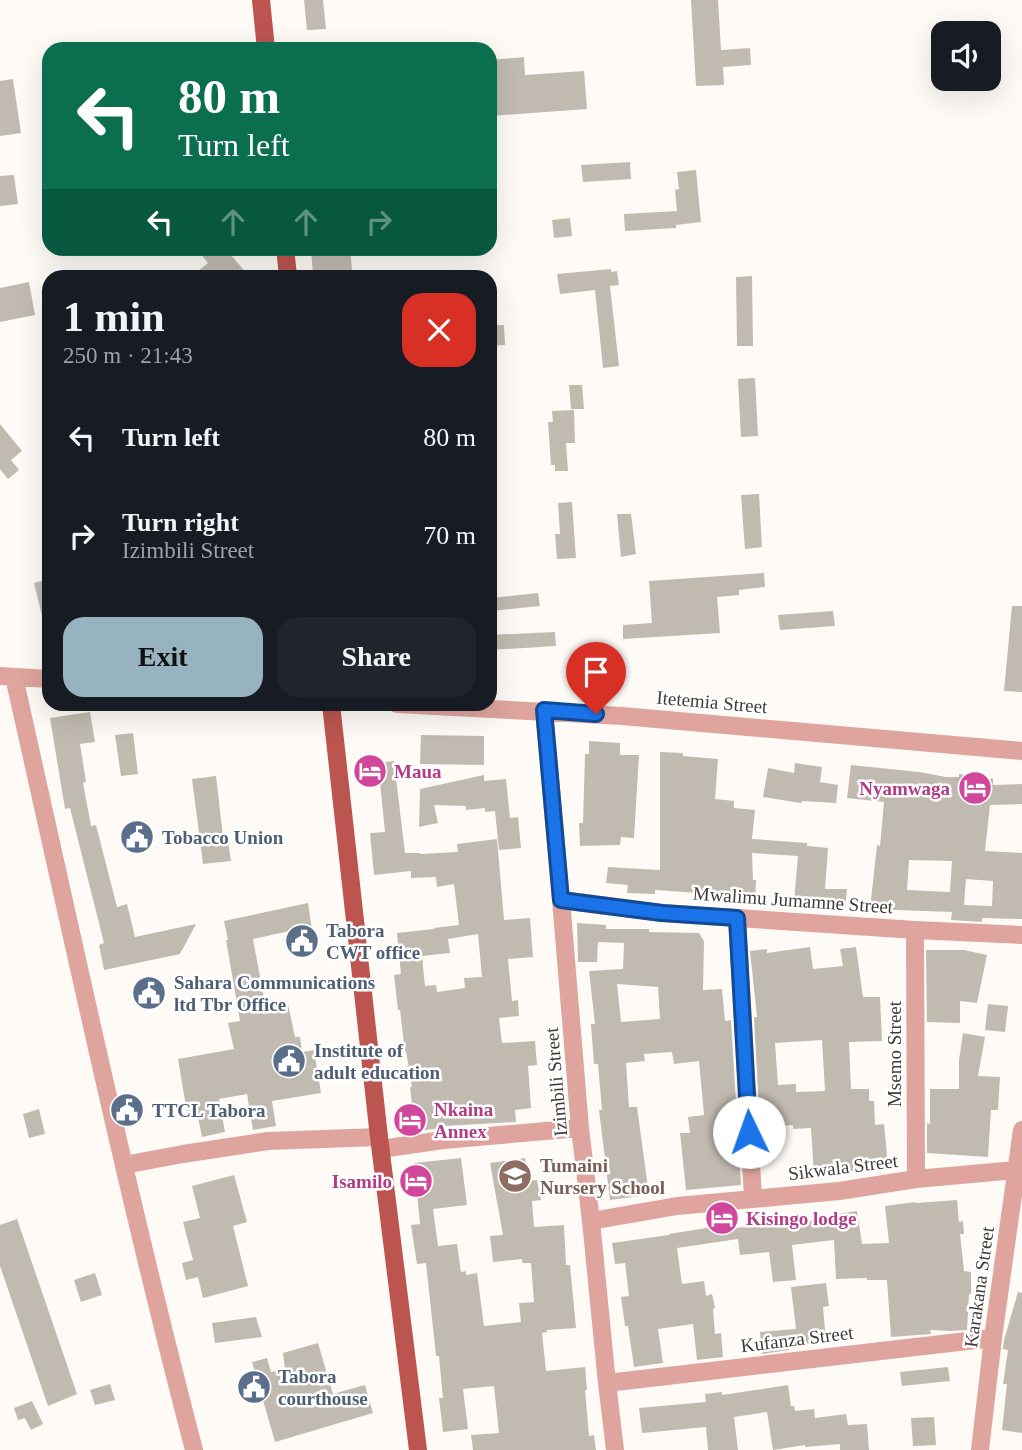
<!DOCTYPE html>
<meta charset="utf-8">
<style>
body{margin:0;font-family:"Times New Roman",serif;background:#20242c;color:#f1f3f6;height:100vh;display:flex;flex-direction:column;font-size:26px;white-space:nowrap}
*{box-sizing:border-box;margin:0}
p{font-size:23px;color:#9ea1a6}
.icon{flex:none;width:38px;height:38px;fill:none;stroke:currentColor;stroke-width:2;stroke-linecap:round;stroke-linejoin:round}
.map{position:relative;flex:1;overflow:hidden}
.details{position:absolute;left:42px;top:270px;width:455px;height:441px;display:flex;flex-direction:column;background:#171b24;border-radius:21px;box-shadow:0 7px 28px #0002}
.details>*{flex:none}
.guide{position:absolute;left:42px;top:42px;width:455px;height:214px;border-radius:21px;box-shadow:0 7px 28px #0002;background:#0b6e4f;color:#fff;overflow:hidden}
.tools{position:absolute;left:931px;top:21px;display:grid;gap:14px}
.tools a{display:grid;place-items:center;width:70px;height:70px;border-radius:14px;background:#171b24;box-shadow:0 7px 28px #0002;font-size:35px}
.pin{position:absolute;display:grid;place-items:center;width:60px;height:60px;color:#fff;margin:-72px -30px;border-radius:50% 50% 50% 0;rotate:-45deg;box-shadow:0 0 7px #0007}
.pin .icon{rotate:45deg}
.me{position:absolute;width:77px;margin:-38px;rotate:357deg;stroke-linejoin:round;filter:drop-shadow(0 0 5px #0008)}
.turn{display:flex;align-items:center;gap:24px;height:147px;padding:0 21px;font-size:32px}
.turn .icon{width:91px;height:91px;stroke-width:2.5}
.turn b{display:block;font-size:49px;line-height:60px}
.lanes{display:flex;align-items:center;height:66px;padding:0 21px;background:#0003;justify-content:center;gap:35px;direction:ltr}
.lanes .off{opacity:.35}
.round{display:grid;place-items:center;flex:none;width:74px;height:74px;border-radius:21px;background:#20242c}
.overview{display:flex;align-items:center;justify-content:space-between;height:119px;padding:0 21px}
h1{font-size:42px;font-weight:700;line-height:52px}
.cta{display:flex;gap:14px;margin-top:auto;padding:14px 21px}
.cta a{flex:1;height:80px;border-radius:21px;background:#96b3bf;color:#111;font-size:28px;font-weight:700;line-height:80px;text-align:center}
.cta a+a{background:#20242c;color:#f1f3f6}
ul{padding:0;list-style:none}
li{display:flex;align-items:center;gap:21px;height:98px;padding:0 21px}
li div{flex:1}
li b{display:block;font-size:26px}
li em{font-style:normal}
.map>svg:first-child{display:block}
.building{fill:#c1bab0;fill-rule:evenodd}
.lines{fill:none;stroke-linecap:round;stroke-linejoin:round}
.minor{stroke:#dea49d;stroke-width:18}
.major{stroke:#bc554f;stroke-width:18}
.route-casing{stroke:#114b97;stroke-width:18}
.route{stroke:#1a73e8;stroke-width:12}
.labels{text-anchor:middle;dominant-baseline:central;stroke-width:5;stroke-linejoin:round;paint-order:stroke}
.street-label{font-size:19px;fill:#3f3c38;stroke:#fff}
.hotel-label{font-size:19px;font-weight:bold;fill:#b23c85;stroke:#fff;text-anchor:start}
.service-label{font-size:19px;font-weight:bold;fill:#4e5e75;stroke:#fff;text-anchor:start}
.education-label{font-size:19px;font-weight:bold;fill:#785e54;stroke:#fff;text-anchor:start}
</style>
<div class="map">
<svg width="1022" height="1450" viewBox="0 0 1022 1450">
<rect width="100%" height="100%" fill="#fefbf7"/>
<path class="building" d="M304,0H323L326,29L307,30Z
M691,0H718L721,50L750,48L751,65L723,67L724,85L696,86Z
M524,57L525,75L584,71L587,109L490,116V60Z
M13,79L21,133L0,136V81Z
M630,162L631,179L583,182L581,165Z
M696,170L701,222L676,225V228L625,231L624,214L677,211L675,190L679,189L677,172Z
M14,175L18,204L0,206V176Z
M570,218L572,236L554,238L552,220Z
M196,248H225L249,276H192L208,263Z
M311,248H350L352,270L336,271V274L313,275Z
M611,269V272L617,271L619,285L610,286L619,366L603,368L595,290L560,294L557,274Z
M752,276L753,346H737L736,277Z
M29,282L35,315L0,322V288Z
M491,325H504L505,345L492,346Z
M755,378L758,436L741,437L738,379Z
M569,385H582L584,409H571Z
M574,410L575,443H566L568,471H555V465H551L548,422H553L552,411Z
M0,424L22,451L11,460L19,470L8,479L0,469Z
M759,494L762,547L745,549L741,495Z
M572,502L576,558L557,559L555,534H560L558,503Z
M617,514H631L636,554L621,557Z
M764,573L765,587L739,590V595L717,597L720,633L623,639V625L652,623L649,581Z
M49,579V623L44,624L34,583Z
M538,593L540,606L490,611V598Z
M1012,606H1022V692L1004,691Z
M833,611L835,626L780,630L778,615Z
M555,632L556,646L490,650V635Z
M90,712L95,742L80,744L86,782L83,783L91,826L96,825L117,907L127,904L135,937L196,924L180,954L104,970L99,945L104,943L70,808L65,809L50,718Z
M133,733L138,774L121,776L115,735Z
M421,735L484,736V765L420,764Z
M589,741L620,743V755H639L634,838L621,837L620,845L580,846L579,823H583L585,754H589Z
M660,752L683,753V756L718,759L715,799L734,801V808L755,810L752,839L807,843V846L828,848L825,889H847L845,910H831V904L794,901L798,856L752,853L753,880H756L755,903L713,900V894L655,890V894L627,893L628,885L606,883L608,867L660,870Z
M394,761L405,853H420V854L458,852L457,844L497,839L504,920L530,918L533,957L508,959L512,1001L518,1000L519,1016L499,1018L502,1043L535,1041L537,1065L528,1066L531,1108L515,1110L516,1122L444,1126V1128L415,1131L410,1087H412L406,1051L405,1052L400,1010H398L394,975L401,974L397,933L434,929V928L459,925L454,884L437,887L436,877L411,878V871L374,875L370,833L385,832L378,763ZM478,934L482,977L464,978L465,988L437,992L436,985L425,986L422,956L450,953L448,939Z
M795,763L822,767L820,782L838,785L836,803L802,801L801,803L763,797L768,768L794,773Z
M851,765L919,772L946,777H959V774L993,779V785L1022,784V804L990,805L985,851L1022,853V919L982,918V922L951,920L952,912L870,909L877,845L880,846L884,802L847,798ZM909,860L952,861L950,892L907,890ZM966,879L993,881L992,906L964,905Z
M484,775V781L506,779L510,818L518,817L521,848L499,850L495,811L485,812V808L466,810V806L434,805L438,823L419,827L420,789Z
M216,776L223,836L227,835L231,861L203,864L192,779Z
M308,903L312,930L292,936L290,931L253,939L266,1009L288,1004L295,1037H300L302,1052L314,1050L321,1093L272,1101L276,1126L253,1130L247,1094L219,1099L225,1132L202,1137L198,1117L188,1118L178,1059L234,1049L228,1023L240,1021L226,940H228L224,921Z
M577,923L606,925V929H649V932L699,933L704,941L703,990L722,989L725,1021L731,1020L741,1185L686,1190L680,1133H690L688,1117L704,1115L699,1061L674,1064L672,1052L644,1054L645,1061L626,1063L629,1107H637L649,1195L610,1200L599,1110H602L598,1064H594L591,1024H595L589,971L623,969L624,943L598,942L597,962H578ZM617,984L658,987L660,1019L621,1022Z
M810,947L813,969L843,966L840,949L856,947L863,997H880L882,1041L849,1042L851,1089H869V1101H874L875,1125L884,1124L888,1166L859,1169V1171L828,1172V1174L814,1175L811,1128L793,1129V1125L760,1127L754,1017H757L750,951L767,949V953ZM822,1040L825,1091L796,1092V1084L778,1085L775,1043Z
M926,950H964L987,955L977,1003L960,1001V1023L927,1022Z
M988,1004L1008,1006L1005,1032L985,1030Z
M963,1033L985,1037L978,1076L1000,1077L998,1110H991L988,1157L927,1153V1123L930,1124V1089H959V1060Z
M39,1109L45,1134L29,1138L23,1114Z
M461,1158L467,1205L433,1209L438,1246L457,1244L461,1272L466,1271V1275L477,1273L484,1326L521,1322L519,1303L534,1302L531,1263H522V1259L493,1262L490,1236L503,1235L490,1163L525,1158L529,1181L537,1180L541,1200L532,1201L534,1227L564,1225L566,1265H570L576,1328L547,1330V1332L542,1333L546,1371L585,1367L587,1390H585L589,1436L594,1435L596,1450H473L471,1435L499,1433L494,1386L463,1389L468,1429L443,1432L439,1398H443L439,1356H436L426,1263L417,1264L411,1225L420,1224L414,1163Z
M234,1175L247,1222L233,1226L248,1286L203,1298L198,1277L186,1280L182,1263L193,1260L183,1222L200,1218L192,1186Z
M957,1200L959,1222L963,1221L964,1234H960L964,1271L971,1272V1294H969L967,1330L951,1331L930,1330L931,1334L891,1337L887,1280H867V1278L836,1279L834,1240L792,1245L796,1280L773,1282L769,1252L740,1255L738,1239L677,1248L682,1284L704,1281L706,1296L712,1294L715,1308L713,1309L715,1334L721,1333L723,1357L697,1360L693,1324L658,1329L663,1363L634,1367L628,1326H625L621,1297L629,1296L625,1263L615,1264L612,1243L669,1235V1234L713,1227L714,1230L830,1219L829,1215L857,1211L862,1244L889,1243L885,1206L915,1202L916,1203Z
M17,1219L77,1394L48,1406L0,1266V1225Z
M95,1273L102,1295L81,1302L74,1280Z
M826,1283L829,1306L823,1307L826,1342L789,1346V1350L762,1354L760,1332L796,1329L791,1287Z
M1018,1292L1022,1293V1433L1002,1430L1007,1384H1003L1008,1350L1003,1349L1004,1340Z
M256,1317L262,1337L215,1343L212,1323Z
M318,1343L333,1394L365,1385L373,1413L275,1442L252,1362L267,1358L271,1372L285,1370L283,1353Z
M948,1367L950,1381L902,1386L900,1372Z
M110,1384L115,1400L95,1405L90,1390Z
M788,1385L791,1406H794L795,1411L814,1409L815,1418L846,1414L848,1425L867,1424L869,1450H840V1444L805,1447V1445L773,1450L767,1412L734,1417L738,1450H708L706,1427L642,1433L639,1408L706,1402L705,1394L722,1392V1395Z
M32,1401L43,1424L31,1430L25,1418L18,1420L14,1408Z
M934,1417L936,1445L913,1446L911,1418Z"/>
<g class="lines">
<path class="minor" d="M0,676L49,679
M14,677C72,935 127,1194 194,1450
M397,704L622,716L1022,751
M544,710L561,900L580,1128L591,1221L607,1383L615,1450
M561,900L662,913L915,930L1022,935
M737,918L753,1198
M915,930L916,1179
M381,1149L443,1140L580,1128
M124,1165L183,1154L268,1141L379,1137
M591,1221L677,1206L839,1191L916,1179L1016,1170
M607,1383L993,1338
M980,1450L993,1338L1022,1130"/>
<path class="major" d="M261,0L266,49
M285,248L288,276
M331,704L379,1137L418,1450"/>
</g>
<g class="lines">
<g class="route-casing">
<path id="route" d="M596,714L544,710L561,900L662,913L737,918L749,1132"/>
</g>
<use href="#route" class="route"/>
</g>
<defs>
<g id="hotel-disc" transform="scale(1.75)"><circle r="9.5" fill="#d1479c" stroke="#fff"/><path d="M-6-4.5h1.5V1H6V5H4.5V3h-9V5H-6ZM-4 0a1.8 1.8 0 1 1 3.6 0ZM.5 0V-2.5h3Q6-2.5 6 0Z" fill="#fff"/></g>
<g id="civic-disc" transform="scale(1.75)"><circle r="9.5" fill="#5c6f8a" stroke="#fff"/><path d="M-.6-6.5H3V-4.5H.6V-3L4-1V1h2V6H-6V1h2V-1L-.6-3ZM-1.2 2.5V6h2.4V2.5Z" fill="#fff"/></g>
<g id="school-disc" transform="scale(1.75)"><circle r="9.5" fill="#8d6e63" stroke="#fff"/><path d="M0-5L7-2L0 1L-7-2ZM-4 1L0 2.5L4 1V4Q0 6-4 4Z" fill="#fff"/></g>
</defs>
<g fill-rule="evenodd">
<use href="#hotel-disc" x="370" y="771"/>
<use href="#hotel-disc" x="975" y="788"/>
<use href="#civic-disc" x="137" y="837"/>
<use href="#civic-disc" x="302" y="941"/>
<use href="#civic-disc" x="149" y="993"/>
<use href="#civic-disc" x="289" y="1061"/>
<use href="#civic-disc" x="127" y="1110"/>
<use href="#hotel-disc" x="410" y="1120"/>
<use href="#school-disc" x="515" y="1176"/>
<use href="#hotel-disc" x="416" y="1181"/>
<use href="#hotel-disc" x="722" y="1218"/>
<use href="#civic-disc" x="254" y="1387"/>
</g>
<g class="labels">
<g class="street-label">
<text transform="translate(712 702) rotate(5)">Itetemia Street</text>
<text transform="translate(793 900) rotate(4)">Mwalimu Jumamne Street</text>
<text transform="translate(894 1054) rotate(-90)">Msemo Street</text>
<text transform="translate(556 1082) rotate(-95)">Izimbili Street</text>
<text transform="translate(843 1167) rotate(-7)">Sikwala Street</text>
<text transform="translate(979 1287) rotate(-82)">Karakana Street</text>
<text transform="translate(797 1339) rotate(-7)">Kufanza Street</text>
</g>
<g class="hotel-label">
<text x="394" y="771">Maua</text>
<text x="950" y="788" text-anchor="end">Nyamwaga</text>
<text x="434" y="1109">Nkaina<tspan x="434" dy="22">Annex</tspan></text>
<text x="392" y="1181" text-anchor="end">Isamilo</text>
<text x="746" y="1218">Kisingo lodge</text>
</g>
<g class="service-label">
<text x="162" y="837">Tobacco Union</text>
<text x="326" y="930">Tabora<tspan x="326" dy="22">CWT office</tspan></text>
<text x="174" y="982">Sahara Communications<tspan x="174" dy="22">ltd Tbr Office</tspan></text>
<text x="314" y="1050">Institute of<tspan x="314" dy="22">adult education</tspan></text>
<text x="152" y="1110">TTCL Tabora</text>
<text x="278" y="1376">Tabora<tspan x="278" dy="22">courthouse</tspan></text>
</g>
<g class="education-label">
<text x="540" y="1165">Tumaini<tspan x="540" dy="22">Nursery School</tspan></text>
</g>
</g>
</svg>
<div class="tools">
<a><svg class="icon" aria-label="sound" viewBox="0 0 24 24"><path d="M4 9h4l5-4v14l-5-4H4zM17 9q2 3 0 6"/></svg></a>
</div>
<div class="pin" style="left:596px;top:714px;background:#d93025"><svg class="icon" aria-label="arrive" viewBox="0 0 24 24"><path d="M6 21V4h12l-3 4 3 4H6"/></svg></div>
<svg class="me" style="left:749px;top:1132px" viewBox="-20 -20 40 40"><circle r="19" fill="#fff"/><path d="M0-13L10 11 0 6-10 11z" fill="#1a73e8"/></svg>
<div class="guide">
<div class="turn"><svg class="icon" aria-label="left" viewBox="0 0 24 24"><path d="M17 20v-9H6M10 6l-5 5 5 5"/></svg><div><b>80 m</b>Turn left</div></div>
<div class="lanes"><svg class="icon" aria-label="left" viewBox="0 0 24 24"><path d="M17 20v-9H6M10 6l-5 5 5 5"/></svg><svg class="icon off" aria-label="ahead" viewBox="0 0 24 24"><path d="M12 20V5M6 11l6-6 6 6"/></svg><svg class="icon off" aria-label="ahead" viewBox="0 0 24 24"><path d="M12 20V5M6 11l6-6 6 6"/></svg><svg class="icon off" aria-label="right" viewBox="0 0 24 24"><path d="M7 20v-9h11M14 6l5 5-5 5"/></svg></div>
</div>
<section class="details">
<div class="overview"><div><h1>1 min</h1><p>250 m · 21:43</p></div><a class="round" style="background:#d93025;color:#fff"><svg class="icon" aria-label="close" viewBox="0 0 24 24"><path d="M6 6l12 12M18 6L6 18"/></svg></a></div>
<ul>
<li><svg class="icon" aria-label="left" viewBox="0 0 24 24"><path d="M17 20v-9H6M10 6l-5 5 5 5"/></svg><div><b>Turn left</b></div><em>80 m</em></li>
<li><svg class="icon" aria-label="right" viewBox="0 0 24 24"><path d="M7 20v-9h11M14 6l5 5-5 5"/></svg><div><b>Turn right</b><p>Izimbili Street</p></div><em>70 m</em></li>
</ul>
<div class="cta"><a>Exit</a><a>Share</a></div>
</section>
</div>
